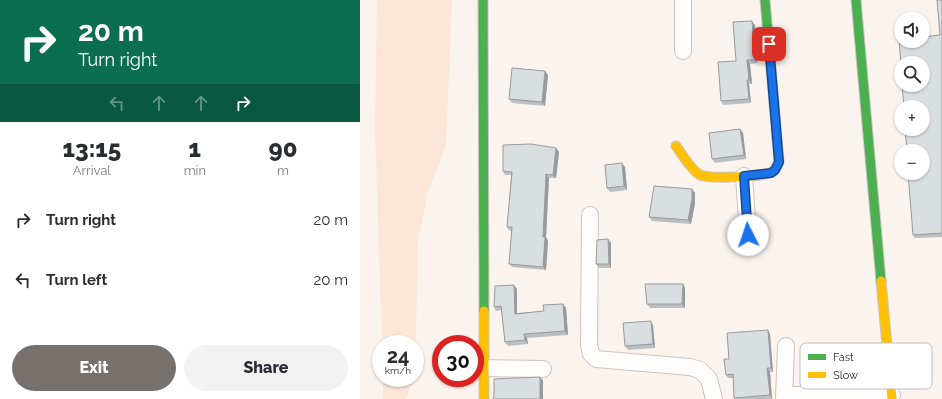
<!DOCTYPE html>
<meta charset="utf-8">
<style>
body{margin:0;font-family:Raleway,sans-serif;background:#f2f2f3;color:#2b2b33;height:100vh;display:flex;flex-direction:column;font-size:15px;white-space:nowrap}
*{box-sizing:border-box;margin:0}
p{font-size:13px;color:#7c7c81}
.icon{flex:none;width:22px;height:22px;fill:none;stroke:currentColor;stroke-width:2;stroke-linecap:round;stroke-linejoin:round}
.map{position:relative;flex:1;overflow:hidden}
.sheet{display:flex;flex-direction:column;background:#fff;width:360px}
.sheet>*{flex:none}
.banner{background:#0b6e4f;color:#fff;overflow:hidden}
.buttons{position:absolute;left:534px;top:12px;display:grid;gap:8px}
.buttons a{display:grid;place-items:center;width:36px;height:36px;border-radius:50%;background:#fff;box-shadow:0 1px 3px #0004;font-size:20px}
.speed{position:absolute;left:12px;top:335px;display:flex;gap:8px;font-size:20px;font-weight:700;text-align:center}
.speed>*{display:grid;place-content:center;width:52px;height:52px;border-radius:50%;background:#fff;box-shadow:0 1px 3px #0004;line-height:1}
.speed small{font-size:10px;font-weight:400}
.speed .limit{border:6px solid #d22;background:#fff;color:#111}
.pin{position:absolute;display:grid;place-items:center;width:34px;height:34px;color:#fff;margin:-17px;border-radius:8px;box-shadow:0 2px 6px #0006}
.me{position:absolute;width:44px;margin:-22px;rotate:356deg;stroke-linejoin:round;filter:drop-shadow(0 0 3px #0008)}
.turn{display:flex;align-items:center;gap:14px;height:84px;padding:0 12px;font-size:18px}
.turn .icon{width:52px;height:52px;stroke-width:2.5}
.turn b{display:block;font-size:28px;line-height:34px}
.lanes{display:flex;align-items:center;height:38px;padding:0 12px;background:#0003;justify-content:center;gap:20px;direction:ltr}
.lanes .off{opacity:.35}
.eta{display:flex;justify-content:space-evenly;align-items:center;height:68px;text-align:center}
.eta b{font-size:24px;font-weight:800;line-height:28px}
.action{display:flex;gap:8px;margin-top:auto;padding:8px 12px}
.action a{flex:1;height:46px;border-radius:24px;background:#77716d;color:#fff;font-size:16px;font-weight:800;line-height:46px;text-align:center}
.action a+a{background:#f2f2f3;color:#2b2b33}
ul{padding:0;list-style:none}
li{display:flex;align-items:center;gap:12px;height:60px;padding:0 12px}
li div{flex:1}
li b{display:block;font-size:15px}
li em{font-style:normal}
main{display:flex;flex:1;min-height:0}
.map>svg:first-child{display:block}
.green{fill:#fbe6d8}
.lines{fill:none;stroke-linecap:round;stroke-linejoin:round}
.street-casing{stroke:#cbc5c1;stroke-width:18}
.fast-casing{stroke:#cbc5c1;stroke-width:11}
.slow-casing{stroke:#cbc5c1;stroke-width:11}
.street{stroke:#fefdfc;stroke-width:16}
.fast{stroke:#4caf50;stroke-width:9}
.slow{stroke:#ffc107;stroke-width:9}
.wall{fill:#bbbfc2}
.shaded-wall{fill:#989b9e}
.building{fill:#d9dee1;stroke:#989b9e}
.route-casing{stroke:#114b97;stroke-width:10}
.route{stroke:#1a73e8;stroke-width:7}
.key{fill:#fff;stroke:#c1bfbe;stroke-width:1}
.key-label{font-size:11px;fill:#312b27}
</style>
<main>
<section class="sheet">
<div class="banner">
<div class="turn"><svg class="icon" aria-label="right" viewBox="0 0 24 24"><path d="M7 20v-9h11M14 6l5 5-5 5"/></svg><div><b>20 m</b>Turn right</div></div>
<div class="lanes"><svg class="icon off" aria-label="left" viewBox="0 0 24 24"><path d="M17 20v-9H6M10 6l-5 5 5 5"/></svg><svg class="icon off" aria-label="ahead" viewBox="0 0 24 24"><path d="M12 20V5M6 11l6-6 6 6"/></svg><svg class="icon off" aria-label="ahead" viewBox="0 0 24 24"><path d="M12 20V5M6 11l6-6 6 6"/></svg><svg class="icon" aria-label="right" viewBox="0 0 24 24"><path d="M7 20v-9h11M14 6l5 5-5 5"/></svg></div>
</div>
<div class="eta">
<div><b>13:15</b><p>Arrival</p></div>
<div><b>1</b><p>min</p></div>
<div><b>90</b><p>m</p></div>
</div>
<ul>
<li><svg class="icon" aria-label="right" viewBox="0 0 24 24"><path d="M7 20v-9h11M14 6l5 5-5 5"/></svg><div><b>Turn right</b></div><em>20 m</em></li>
<li><svg class="icon" aria-label="left" viewBox="0 0 24 24"><path d="M17 20v-9H6M10 6l-5 5 5 5"/></svg><div><b>Turn left</b></div><em>20 m</em></li>
</ul>
<div class="action"><a>Exit</a><a>Share</a></div>
</section>
<div class="map">
<svg width="582" height="399" viewBox="0 0 582 399">
<rect width="100%" height="100%" fill="#faf3ee"/>
<path class="green" d="M17,0H92L86,145L68,192L58,241L56,332L55,347V344H22L15,128Z
M23,378H53L46,399H23Z"/>
<g class="lines">
<g class="street-casing">
<path id="street" d="M323,51V0
M384,176L388,235
M230,215L229,345L231,354L236,359L330,367L340,370L349,379L354,399
M124,368L183,369
M425,395H532
M424,399L426,346"/>
</g>
<g class="fast-casing">
<path id="fast" d="M123,0L124,311
M405,0L414,103
M496,0L521,281"/>
</g>
<g class="slow-casing">
<path id="slow" d="M316,146C322,154 331,170 340,175C349,179 403,177 412,172C416,170 417,166 419,162L414,103
M521,281L532,399
M124,311V399"/>
</g>
<use href="#street" class="street"/>
<use href="#fast" class="fast"/>
<use href="#slow" class="slow"/>
</g>
<path class="wall" d="M582,0V237L555,238L553,235L580,35Z
M395,25L397,63L390,64L392,84H389L391,103L363,105L361,101L376,61Z
M188,75L185,106L152,103L149,99Z
M380,129L383,133L386,159L355,163L352,159Z
M196,148L199,152L196,178H189L186,237L188,241L186,270L152,267L149,264L152,231H150L147,227L151,175H145L143,171Z
M265,167L267,190L250,192L247,188Z
M332,189L335,193V203L331,224L292,221L289,217Z
M251,243V268H239L236,264Z
M323,284L325,288V308H290L287,304Z
M157,289V313L184,311L203,304L206,308L208,335L167,338L168,344L148,346L145,342L142,310L136,311L134,307Z
M293,325L295,348L268,350L265,346Z
M408,330L410,334L413,372H410L412,399H375L374,398L373,378H368L366,375L369,359Z"/>
<path class="shaded-wall" d="M392,21L395,25L397,63L395,60Z
M387,60L390,64L392,84L389,80Z
M185,71L188,75L185,106L182,102Z
M387,80L389,84L391,103L389,99Z
M380,129L383,133L386,159L384,155Z
M196,148L199,152L196,178L193,175Z
M262,163L265,167L267,190L264,186Z
M186,174L189,178L186,237L188,241L186,270L183,267V237Z
M332,189L335,193V203L331,224L328,220Z
M248,239L251,243V268L249,264Z
M323,284L325,288V308L322,304Z
M154,285L157,289V317L155,314Z
M203,304L206,308L208,335L205,331Z
M291,321L293,325L295,348L293,344Z
M408,330L410,334L413,372L411,368Z
M164,334L167,338L168,344L165,340Z
M407,368L410,372L412,399L410,395Z
M180,377L183,380V399H180Z"/>
<path class="building" d="M577,0H582V233L553,235L548,173H563V151H547L545,129H563V107H544L542,85H563V63H541V67L539,38H541V41H563V37L580,35Z
M392,21L395,60H387L389,80H387L389,99L361,101L358,62L376,61L373,22Z
M152,68L185,71L182,102L149,99Z
M380,129L384,155L352,159L349,133Z
M171,144L196,148L193,175L186,174L183,237H185L183,267L149,264L152,227H147L152,172L143,171V145Z
M262,163L264,186L247,188L245,165Z
M294,186L332,189V199L328,220L289,217Z
M248,239L249,264H236L237,240Z
M285,284H323L322,304H287Z
M154,285L155,314L184,311L183,305L203,304L205,331L164,334L165,340L145,342L141,306L134,307L135,286Z
M291,321L293,344L265,346L263,323Z
M408,330L411,368H407L410,395L374,398L373,374L366,375L364,359H369L367,333Z
M180,377V399H133L134,395V379Z"/>
<g class="lines">
<g class="route-casing">
<path id="route" d="M388,235L384,176L411,173L415,170L419,162L409,44"/>
</g>
<use href="#route" class="route"/>
</g>
<rect x="440" y="343" width="132" height="46" rx="6" class="key"/>
<rect x="448" y="354" width="18" height="6" fill="#4caf50"/>
<rect x="448" y="372" width="18" height="6" fill="#ffc107"/>
<g class="key-label">
<text x="473" y="361">Fast</text>
<text x="473" y="379">Slow</text>
</g>
</svg>
<div class="buttons">
<a><svg class="icon" aria-label="sound" viewBox="0 0 24 24"><path d="M4 9h4l5-4v14l-5-4H4zM17 9q2 3 0 6"/></svg></a>
<a><svg class="icon" aria-label="search" viewBox="0 0 24 24"><circle cx="10" cy="10" r="6"/><path d="M15 15l6 6"/></svg></a>
<a>+</a>
<a>−</a>
</div>
<div class="speed"><div>24<small>km/h</small></div><div class="limit">30</div></div>
<div class="pin" style="left:409px;top:44px;background:#d93025"><svg class="icon" aria-label="arrive" viewBox="0 0 24 24"><path d="M6 21V4h12l-3 4 3 4H6"/></svg></div>
<svg class="me" style="left:388px;top:235px" viewBox="-20 -20 40 40"><circle r="19" fill="#fff"/><path d="M0-13L10 11 0 6-10 11z" fill="#1a73e8"/></svg>
</div>
</main>
